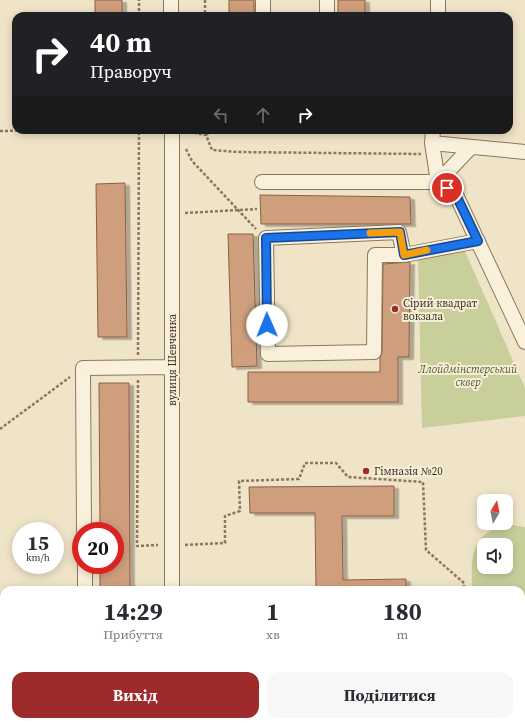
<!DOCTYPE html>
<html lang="uk">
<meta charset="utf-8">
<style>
body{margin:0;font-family:"Source Serif 4",serif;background:#f7f7f7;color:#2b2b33;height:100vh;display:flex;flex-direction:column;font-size:15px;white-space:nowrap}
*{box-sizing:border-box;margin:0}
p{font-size:13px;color:#7c7c81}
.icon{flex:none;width:22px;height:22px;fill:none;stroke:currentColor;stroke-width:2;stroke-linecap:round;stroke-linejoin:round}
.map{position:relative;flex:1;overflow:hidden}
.side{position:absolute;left:0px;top:586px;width:525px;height:140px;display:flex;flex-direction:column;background:#fff;border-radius:12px 12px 0 0;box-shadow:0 2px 10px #0003}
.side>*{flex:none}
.top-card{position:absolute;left:12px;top:12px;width:501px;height:122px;border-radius:12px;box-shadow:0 2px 10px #0003;background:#202124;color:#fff;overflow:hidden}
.needle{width:26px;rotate:10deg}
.controls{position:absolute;left:477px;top:494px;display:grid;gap:8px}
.controls a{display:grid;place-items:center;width:36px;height:36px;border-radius:8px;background:#fff;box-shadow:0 2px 10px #0003;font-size:20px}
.speed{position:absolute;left:12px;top:522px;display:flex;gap:8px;font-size:20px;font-weight:700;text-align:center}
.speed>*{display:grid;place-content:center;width:52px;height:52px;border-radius:50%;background:#fff;box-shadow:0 2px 10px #0003;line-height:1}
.speed small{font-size:10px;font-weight:400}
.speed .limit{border:6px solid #d22;background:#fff;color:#111}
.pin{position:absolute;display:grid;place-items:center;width:34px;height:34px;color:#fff;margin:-17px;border:2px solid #fff;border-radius:50%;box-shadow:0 1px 4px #0007}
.me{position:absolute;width:44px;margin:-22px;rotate:359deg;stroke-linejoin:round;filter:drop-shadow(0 0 3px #0008)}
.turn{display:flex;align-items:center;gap:14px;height:84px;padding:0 12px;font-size:18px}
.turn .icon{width:52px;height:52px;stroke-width:2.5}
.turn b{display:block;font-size:28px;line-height:34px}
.lanes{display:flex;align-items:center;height:38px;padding:0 12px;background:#0003;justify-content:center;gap:20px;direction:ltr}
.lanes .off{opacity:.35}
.eta{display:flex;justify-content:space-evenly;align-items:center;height:68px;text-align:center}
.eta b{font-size:24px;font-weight:700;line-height:28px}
.action{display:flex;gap:8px;margin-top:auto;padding:8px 12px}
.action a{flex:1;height:46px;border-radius:12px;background:#9e2a2b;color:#fff;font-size:16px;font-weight:700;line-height:46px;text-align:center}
.action a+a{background:#f7f7f7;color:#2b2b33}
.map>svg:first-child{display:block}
.green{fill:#c9cf9b;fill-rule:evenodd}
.building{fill:#cf9f7d;stroke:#8d5f41;filter:url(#shadow)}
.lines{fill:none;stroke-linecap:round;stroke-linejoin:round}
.minor-casing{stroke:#8d765c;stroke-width:16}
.path{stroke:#8d765c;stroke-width:2.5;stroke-dasharray:3 2;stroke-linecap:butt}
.minor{stroke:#faf1dc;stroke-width:14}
.route-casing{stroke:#114b97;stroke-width:10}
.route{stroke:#1a73e8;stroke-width:7}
.slow{stroke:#f59e0b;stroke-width:7}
.poi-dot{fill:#9e2a2b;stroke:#f7eed8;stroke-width:1.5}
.labels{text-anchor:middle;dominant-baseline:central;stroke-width:4;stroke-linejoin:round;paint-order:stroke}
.poi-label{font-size:11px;fill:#3d2e20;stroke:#f7eed8;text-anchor:start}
.street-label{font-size:11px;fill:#3d2e20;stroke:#f7eed8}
.park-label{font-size:11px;font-style:italic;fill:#4d5a26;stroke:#f7eed8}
</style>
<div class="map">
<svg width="525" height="726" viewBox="0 0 525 726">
<defs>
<filter id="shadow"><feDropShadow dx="4.5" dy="2.5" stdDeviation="0" flood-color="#0004"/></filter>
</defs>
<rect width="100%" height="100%" fill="#f0e4c8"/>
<path class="green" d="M465,251L525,388V416L422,428L418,258Z
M512,525L525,527V716L521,718V590H472C472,567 468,541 494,529C499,527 506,526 512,525ZM484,545H506V567H484Z"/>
<path class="building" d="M95,0H122V16H95Z
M229,0H254V16H229Z
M338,0H365V16H338Z
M125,183L127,337H98L96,184Z
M260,195L410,197L411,224H261Z
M228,234H253L257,366L232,367Z
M410,262L409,357H398V402H248V372H380V358L382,352L383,264Z
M99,383H129L130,590H100V565H115V531H100Z
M394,486V516H342L343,580L406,579V590H316L315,513H250L249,487Z"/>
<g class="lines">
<g class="minor-casing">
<path id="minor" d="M171,0V16
M327,0V16
M263,16V0
M438,16V0
M433,130L432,143L438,182L456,195L525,342
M432,143L525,152
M262,182H438L471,147
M404,255H375L374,352L268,354L266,238L399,232L404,255L478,241
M84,531L83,368L172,367
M85,565V590
M172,590V130
M78,722V726
M172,726V722"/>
</g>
<path class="path" d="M205,0V16
M139,16V0
M0,131L66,130
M184,131L206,135L212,150L238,152L421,154
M206,135L212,130
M186,149L192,161L256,229
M185,213L257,209
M138,355L139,130
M138,380L137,546L158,545
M0,429L70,377
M185,545L225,543V516L240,511L239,481L299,479L305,463H336L348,477L423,482L426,550L464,583V590
M521,707L525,713"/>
<use href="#minor" class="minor"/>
</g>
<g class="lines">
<g class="route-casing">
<path id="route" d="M267,325L266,238L400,232L404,255L478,241L456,195L447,188"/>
</g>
<use href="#route" class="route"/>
<path class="slow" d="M370,233L400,232L404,255L427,250"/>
</g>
<g class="poi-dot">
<circle cx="395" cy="309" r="4"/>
<circle cx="366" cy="471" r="4"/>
</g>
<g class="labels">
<g class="poi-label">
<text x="403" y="303">Сірий квадрат<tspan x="403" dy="13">вокзала</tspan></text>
<text x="374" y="471">Гімназія №20</text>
</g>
<g class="street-label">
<text transform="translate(172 360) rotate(-90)">вулиця Шевченка</text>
</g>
<g class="park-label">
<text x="468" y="369">Ллойдмінстерський<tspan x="468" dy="13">сквер</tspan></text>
</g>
</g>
</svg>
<div class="controls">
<a><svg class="needle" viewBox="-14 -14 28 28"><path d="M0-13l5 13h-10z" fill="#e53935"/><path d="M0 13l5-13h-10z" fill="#7c7c81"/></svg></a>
<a><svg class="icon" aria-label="sound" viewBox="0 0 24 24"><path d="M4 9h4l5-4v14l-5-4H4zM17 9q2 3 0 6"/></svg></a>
</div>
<div class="speed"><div>15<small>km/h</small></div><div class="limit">20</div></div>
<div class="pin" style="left:447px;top:188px;background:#d93025"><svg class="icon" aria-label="arrive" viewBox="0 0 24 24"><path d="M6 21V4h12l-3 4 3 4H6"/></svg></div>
<svg class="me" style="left:267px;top:325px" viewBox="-20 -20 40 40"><circle r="19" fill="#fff"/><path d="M0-13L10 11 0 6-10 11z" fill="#1a73e8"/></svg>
<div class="top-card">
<div class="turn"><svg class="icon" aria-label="right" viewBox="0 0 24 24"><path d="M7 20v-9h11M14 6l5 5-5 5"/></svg><div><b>40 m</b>Праворуч</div></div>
<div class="lanes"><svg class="icon off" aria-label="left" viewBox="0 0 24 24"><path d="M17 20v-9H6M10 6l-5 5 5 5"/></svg><svg class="icon off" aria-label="ahead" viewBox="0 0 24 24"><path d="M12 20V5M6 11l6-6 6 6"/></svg><svg class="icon" aria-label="right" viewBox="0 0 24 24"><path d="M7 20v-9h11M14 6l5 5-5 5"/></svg></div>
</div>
<section class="side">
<div class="eta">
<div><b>14:29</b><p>Прибуття</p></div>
<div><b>1</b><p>хв</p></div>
<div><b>180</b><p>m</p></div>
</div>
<div class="action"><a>Вихід</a><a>Поділитися</a></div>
</section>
</div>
